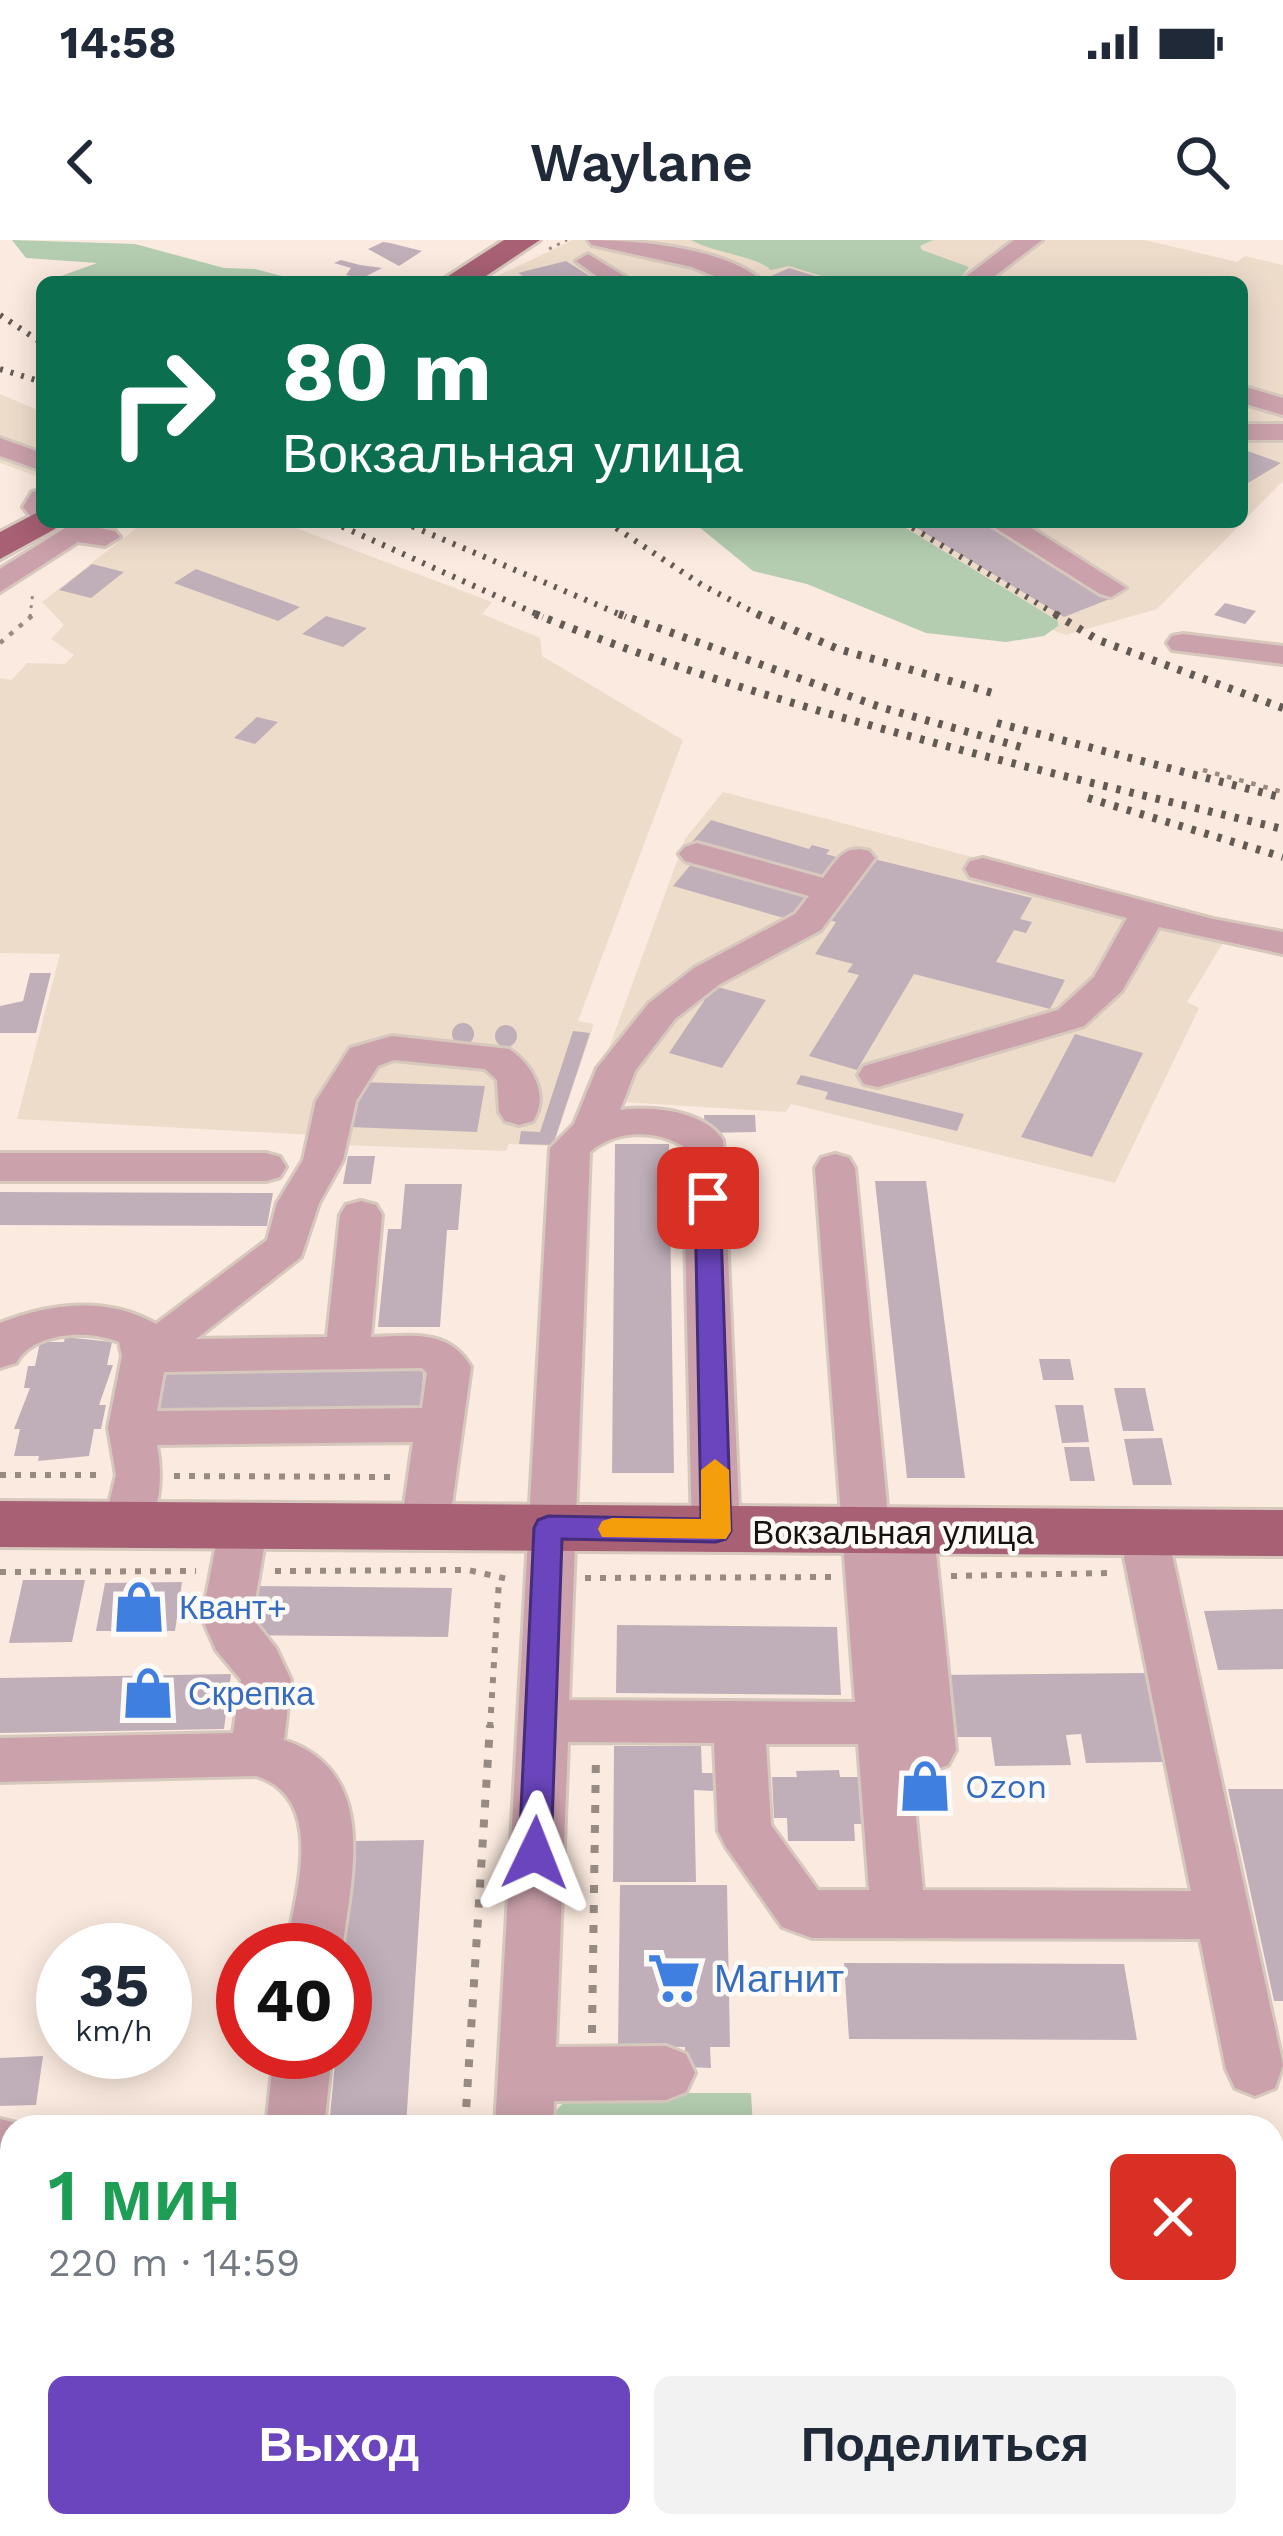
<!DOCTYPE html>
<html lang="ru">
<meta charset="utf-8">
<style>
body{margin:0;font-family:"Work Sans",sans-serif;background:#f2f2f3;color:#1f2937;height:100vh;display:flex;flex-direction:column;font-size:45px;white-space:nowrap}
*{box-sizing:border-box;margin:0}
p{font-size:39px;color:#747a83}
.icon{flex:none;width:66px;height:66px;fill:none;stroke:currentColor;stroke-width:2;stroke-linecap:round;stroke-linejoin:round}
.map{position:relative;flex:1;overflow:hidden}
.details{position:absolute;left:0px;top:1875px;width:1284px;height:423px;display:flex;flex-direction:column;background:#fff;border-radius:36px 36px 0 0;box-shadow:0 6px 30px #0003}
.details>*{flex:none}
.guide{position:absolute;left:36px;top:36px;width:1212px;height:252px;border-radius:18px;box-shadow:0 6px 30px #0003;background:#0b6e4f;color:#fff;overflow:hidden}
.speed{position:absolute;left:36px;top:1683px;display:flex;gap:24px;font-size:60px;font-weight:700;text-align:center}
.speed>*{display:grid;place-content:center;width:156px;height:156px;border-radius:50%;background:#fff;box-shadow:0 6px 30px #0003;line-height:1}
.speed small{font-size:30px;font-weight:400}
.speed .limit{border:18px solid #d22;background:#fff;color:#111}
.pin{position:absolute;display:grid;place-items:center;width:102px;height:102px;color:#fff;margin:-51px;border-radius:24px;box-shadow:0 6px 18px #0006}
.me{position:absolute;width:132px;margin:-66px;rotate:2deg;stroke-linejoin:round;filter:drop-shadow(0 0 9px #0008)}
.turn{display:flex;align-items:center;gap:42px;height:252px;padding:0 48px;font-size:54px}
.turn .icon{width:156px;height:156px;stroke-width:2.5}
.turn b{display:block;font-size:84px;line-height:102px}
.round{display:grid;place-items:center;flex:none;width:126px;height:126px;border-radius:18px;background:#f2f2f3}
.overview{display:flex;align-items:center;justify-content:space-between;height:204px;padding:0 48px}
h1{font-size:72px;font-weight:600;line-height:90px;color:#1e9e55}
.button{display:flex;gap:24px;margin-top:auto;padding:24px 48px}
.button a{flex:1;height:138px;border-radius:18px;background:#6a45bd;color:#fff;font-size:48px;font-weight:600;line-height:138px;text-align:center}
.button a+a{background:#f2f2f3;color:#1f2937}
.status{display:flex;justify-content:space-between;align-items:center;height:84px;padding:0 60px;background:#fff;direction:ltr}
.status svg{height:33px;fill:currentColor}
header{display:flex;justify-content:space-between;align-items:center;height:156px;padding:0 48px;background:#fff;font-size:54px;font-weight:600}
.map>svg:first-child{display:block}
.commercial{fill:#eedccb}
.green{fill:#b4cdb0}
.building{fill:#c0afb9}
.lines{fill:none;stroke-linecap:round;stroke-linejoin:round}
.minor-casing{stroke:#d7c8be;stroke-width:6}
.major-casing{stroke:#d7c8be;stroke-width:6}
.path-far3{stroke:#978b84;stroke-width:3;stroke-dasharray:3 6;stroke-linecap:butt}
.path-far2{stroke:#978b84;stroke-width:4.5;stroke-dasharray:4.5 8;stroke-linecap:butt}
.path-far1{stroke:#978b84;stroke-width:6;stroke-dasharray:6 9;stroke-linecap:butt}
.path{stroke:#978b84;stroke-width:8;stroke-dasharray:8 12;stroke-linecap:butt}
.minor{fill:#cba1ab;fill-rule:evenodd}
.major{fill:#a76074;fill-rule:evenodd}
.rail-far1{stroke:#635a54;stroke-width:6;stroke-dasharray:3 8;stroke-linecap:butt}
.rail{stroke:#635a54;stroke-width:8;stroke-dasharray:4.5 9;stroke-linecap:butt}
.route{fill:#6a45bd;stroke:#452d7b;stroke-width:3}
.slow{fill:#f59e0b}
.labels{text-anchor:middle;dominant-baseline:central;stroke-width:9;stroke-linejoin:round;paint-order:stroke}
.street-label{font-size:33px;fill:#18130f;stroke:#fdfaf8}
.shop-label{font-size:33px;fill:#366cbe;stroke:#fdfaf8;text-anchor:start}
.near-shop-label{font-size:39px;fill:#366cbe;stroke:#fdfaf8;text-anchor:start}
</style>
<div class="status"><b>14:58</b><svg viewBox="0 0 49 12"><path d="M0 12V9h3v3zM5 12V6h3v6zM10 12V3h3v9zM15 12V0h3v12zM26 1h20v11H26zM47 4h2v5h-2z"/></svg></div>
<header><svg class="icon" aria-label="back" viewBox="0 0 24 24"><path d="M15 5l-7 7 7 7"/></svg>Waylane<svg class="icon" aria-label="search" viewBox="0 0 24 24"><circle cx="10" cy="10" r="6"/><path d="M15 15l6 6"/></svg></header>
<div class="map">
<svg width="1283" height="2296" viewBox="0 0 1283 2296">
<rect width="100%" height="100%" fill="#fbeadf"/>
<path class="commercial" d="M573,0H1145L1237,22L1245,16L1283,25V241L1157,369L1066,395L1034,383L873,282H1242V42H485Z
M0,154L42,172V233L36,236L0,223Z
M144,282H280L492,362L482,374L540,398L542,416L683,500L578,781L594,784L553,906L509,904L506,911L312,904L313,895L17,879L60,714L0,713V438L12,440L27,423L65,424L74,415L51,399L64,385L42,362Z
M723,552L1234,685L1187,762L1199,768L1115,943L791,864L786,872L590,860L685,599Z"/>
<path class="green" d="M12,0L135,4L224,28L255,29L305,42H62L61,36L97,23L26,18Z
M691,0H933L920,6L922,10L969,27L957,42H841L789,26L771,30C757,16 713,13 691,0Z
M693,282H896L1058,381V386L1044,396L1006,402L926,393L807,344L753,331Z
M594,1853H751L753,1887H552C553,1862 572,1857 594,1853Z"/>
<path class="building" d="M383,2L390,3L422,11L399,26L368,9Z
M341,20L360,25L382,28L361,39L346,35L351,28L334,23Z
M566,21L599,42H532L518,33Z
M789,28L831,41V42L769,37Z
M1242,209L1281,223L1248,243L1242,241Z
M907,282H983L1112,358L1064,377Z
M92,324L124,332L91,358L59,350Z
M196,329L300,367L278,381L174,343Z
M1225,363L1256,371L1245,384L1214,375Z
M326,376L367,388L343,407L302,394Z
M257,477L278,482L255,504L234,498Z
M711,580L809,609L812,605L830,610L826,614L840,618L823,640L691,603Z
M870,618L1032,658L1020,679L1032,682L1026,693L1014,690L996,722L1065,740L1050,769L914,734L857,830L809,816L859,735L847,732L853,724L815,714L836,682L829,680Z
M693,622L813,656L794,681L673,646Z
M30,733H51L36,793H0V766L23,761Z
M714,746L766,760L722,828L669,813Z
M452 794a11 11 0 1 1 22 0a11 11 0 1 1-22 0Z
M495 796a11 11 0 1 1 22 0a11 11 0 1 1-22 0Z
M573,791L590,793L553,905L519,904L521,891L540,892Z
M1075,794L1143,813L1092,917L1021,897Z
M801,835L964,874L957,891L825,859L828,852L796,844Z
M359,842L485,846L477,892L349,887Z
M704,875H755L756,892L705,893Z
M615,904H669L674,1233H612Z
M348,916H375L371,944H343Z
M875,941H926L965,1238H907Z
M405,944H462L458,990H447L440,1087H378L388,989H401Z
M0,952L273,953L267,986L0,985Z
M65,1097L112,1102L107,1125H113L99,1165H106L101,1189H94L89,1216L38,1221L39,1216H14L20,1189H14L30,1148H24L28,1126H35L40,1102H64Z
M1039,1119H1070L1074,1140H1043Z
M424,1127L420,1172L155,1173L163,1128Z
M1114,1148H1145L1154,1191H1123Z
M1055,1165H1083L1089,1202L1062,1203Z
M1162,1198L1172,1245H1133L1124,1199Z
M1064,1207H1089L1095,1241H1070Z
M23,1340H85L72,1402L9,1403Z
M182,1342L175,1391H96L105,1343Z
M243,1346L452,1348L448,1397L235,1395Z
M1283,1369V1429L1218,1430L1204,1371Z
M617,1385L837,1387L841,1455L616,1453Z
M1145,1433L1163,1522L1086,1523L1081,1494L1066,1495L1071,1525L995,1526L991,1497H947L939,1435Z
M231,1434L224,1489L0,1493V1438Z
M614,1506H701L702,1533H713V1551L694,1550L696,1642H613Z
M930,1527L934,1556L914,1557L910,1528Z
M839,1530L840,1537H861L865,1584H854L855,1601H788L787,1578H774L772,1537H797L796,1531Z
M1228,1549H1283V1761H1274Z
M424,1600L406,1887H329L336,1812H345V1710L354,1601Z
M620,1645H727L730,1807H710L711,1828L685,1827V1807L618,1806Z
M844,1723L1124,1724L1137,1800L849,1799Z
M43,1816L36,1865L0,1866V1818Z
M85,2286H169L168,2296H84Z"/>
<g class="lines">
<g class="minor-casing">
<path id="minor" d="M588,0C636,0 728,8 763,42H729L692,27L592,5Z
M1014,0H1042L987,42H959Z
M588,14L634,42H605L576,21Z
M1242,146L1283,158V175L1242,163Z
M1242,184H1283V200H1242Z
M0,198L42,213V231L0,216Z
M42,249V281L32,278L23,267L32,252Z
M986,282H1022L1126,348L1111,357L1100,354Z
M73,283L115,291L120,297L105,306L78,302L0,352V329Z
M1183,394L1283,406V424L1172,410L1167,403L1172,396Z
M697,603L823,638C837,620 844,604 869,611L875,618L821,690L720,744L675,779L635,831L620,870C652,866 704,870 723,900L740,1291L733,1304L716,1309L699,1304L692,1291L683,906C655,889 615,890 590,912L569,1460L855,1462L815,928L821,918L835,914L849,918L855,928L889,1287L893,1280L910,1275L927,1280L934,1293L956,1510L948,1525L930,1532L911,1524L923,1650L1191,1651L1119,1292L1126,1279L1143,1274L1160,1279L1167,1292L1283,1825L1275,1848L1255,1856L1235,1848L1226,1829L1200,1699L812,1698L782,1687L726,1607L718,1591L714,1503L568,1502L556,1807L666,1806L686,1814L695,1833L686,1852L666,1860L554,1861L553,1887H495L550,908L574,884L597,828L649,763L694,728L795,674L809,656L685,621L679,614L685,607ZM766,1504H858L869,1650H818L771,1585Z
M983,618L1213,679L1283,692V714L1159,687L1122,751L1084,786L878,847L864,844L858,835L864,826L1058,770L1094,737L1127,678L970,637L965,629L970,621Z
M392,796L509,809C532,824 550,855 533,881L519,885L505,881L499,872L497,840L485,829L394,820L378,826L356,861L343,920L319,963L301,1017L196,1099L327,1097L340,975L346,965L361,961L376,965L382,975L371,1097C410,1096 449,1088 471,1127L449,1286L442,1299L425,1304L408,1299L401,1286L413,1202L157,1205C163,1237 160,1268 145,1297L128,1302L111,1297L104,1284L116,1235L108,1188L122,1116L119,1102C88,1089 33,1092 16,1123L0,1128V1083C50,1063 108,1056 156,1084L267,1000L277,963L303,920L316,861L350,808ZM422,1128L427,1133L422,1168L157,1171L164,1132Z
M0,913H266L280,917L286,927L280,937L266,941H0Z
M244,1266L261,1271L268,1284L252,1378L276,1408L291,1440L284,1500C379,1531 352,1634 342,1710H286C295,1655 328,1558 256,1536L0,1542V1498L233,1493L241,1440L216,1410L202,1378L220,1284L227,1271Z
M274,1812H332L324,1887H266Z
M0,1879L33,1887H12V1935H0Z
M204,2286H270L269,2296H203Z
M480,2286H546V2296H480Z
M721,2286H787L788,2296H722Z"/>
</g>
<g class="major-casing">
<path id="major" d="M504,0H540L477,42H439Z
M42,270V282H60L55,289L0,319V292Z
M0,1261L1283,1270V1316L0,1307Z"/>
</g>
<path class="path-far3" d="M549,9L567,0
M30,377L33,351"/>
<path class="path-far2" d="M0,403L34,374
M1203,530L1283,552"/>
<path class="path-far1" d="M0,1235H101
M174,1236L395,1237
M275,1331L468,1330L512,1340
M0,1332L196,1331
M951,1336L1111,1333
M585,1338L835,1337
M490,1488L499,1340"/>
<path class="path" d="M592,1793L596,1513
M465,1887L490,1485
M442,2296L443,2286
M572,2296L573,2286"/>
<use href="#minor" class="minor"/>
<use href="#major" class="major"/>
<path class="rail-far1" d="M0,75L42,103
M0,129L42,142
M332,282L543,377
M402,282L626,377
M607,282L702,345L763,377
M903,282L1060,377"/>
<path class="rail" d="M535,374C778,471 1030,528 1283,589
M619,374L880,467L1021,507
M757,374L838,409L996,454
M1055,374L1098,400L1283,468
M997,483L1283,558
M1088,558L1283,617"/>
</g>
<path class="route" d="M708,950L720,958L731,1291L726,1299L716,1302L562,1299L551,1613L546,1623L535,1628L523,1623L519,1613L534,1288L538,1280L548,1276L701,1279L695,958Z"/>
<path class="slow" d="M715,1219L729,1230L731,1291L726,1299L602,1297L598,1289L602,1281L612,1278L701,1279V1230Z"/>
<defs>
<g id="shop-bare" transform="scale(4.14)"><path d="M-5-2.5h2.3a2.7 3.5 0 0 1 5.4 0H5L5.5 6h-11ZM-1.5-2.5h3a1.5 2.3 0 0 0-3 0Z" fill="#3f7fe0" stroke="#fdfaf8" stroke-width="2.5" paint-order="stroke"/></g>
<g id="supermarket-bare" transform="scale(4.14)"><path d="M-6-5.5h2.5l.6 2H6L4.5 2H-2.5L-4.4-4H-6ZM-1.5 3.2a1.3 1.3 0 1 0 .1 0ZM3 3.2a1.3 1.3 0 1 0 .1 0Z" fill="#3f7fe0" stroke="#fdfaf8" stroke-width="2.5" paint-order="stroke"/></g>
</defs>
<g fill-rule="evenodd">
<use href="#shop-bare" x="139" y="1367"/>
<use href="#shop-bare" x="148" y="1453"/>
<use href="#shop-bare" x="925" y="1546"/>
<use href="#supermarket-bare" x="674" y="1738"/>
</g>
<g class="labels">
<g class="street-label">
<text x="893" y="1292">Вокзальная улица</text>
</g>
<g class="shop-label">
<text x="179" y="1367">Квант+</text>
<text x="188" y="1453">Скрепка</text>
<text x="965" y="1546">Ozon</text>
</g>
<g class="near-shop-label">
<text x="714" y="1738">Магнит</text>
</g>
</g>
</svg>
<div class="speed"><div>35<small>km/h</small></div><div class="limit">40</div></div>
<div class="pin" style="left:708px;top:958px;background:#d93025"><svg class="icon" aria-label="arrive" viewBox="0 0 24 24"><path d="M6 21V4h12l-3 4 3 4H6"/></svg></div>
<svg class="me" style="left:535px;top:1613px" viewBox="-20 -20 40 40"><path d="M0-17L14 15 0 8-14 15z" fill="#6a45bd" stroke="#fff" stroke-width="4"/></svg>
<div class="guide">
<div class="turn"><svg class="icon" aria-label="right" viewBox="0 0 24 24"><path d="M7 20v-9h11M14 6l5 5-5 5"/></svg><div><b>80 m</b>Вокзальная улица</div></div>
</div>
<section class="details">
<div class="overview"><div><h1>1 мин</h1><p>220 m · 14:59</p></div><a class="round" style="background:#d93025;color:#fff"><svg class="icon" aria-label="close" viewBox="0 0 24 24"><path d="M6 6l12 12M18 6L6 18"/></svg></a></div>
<div class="button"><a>Выход</a><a>Поделиться</a></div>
</section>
</div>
